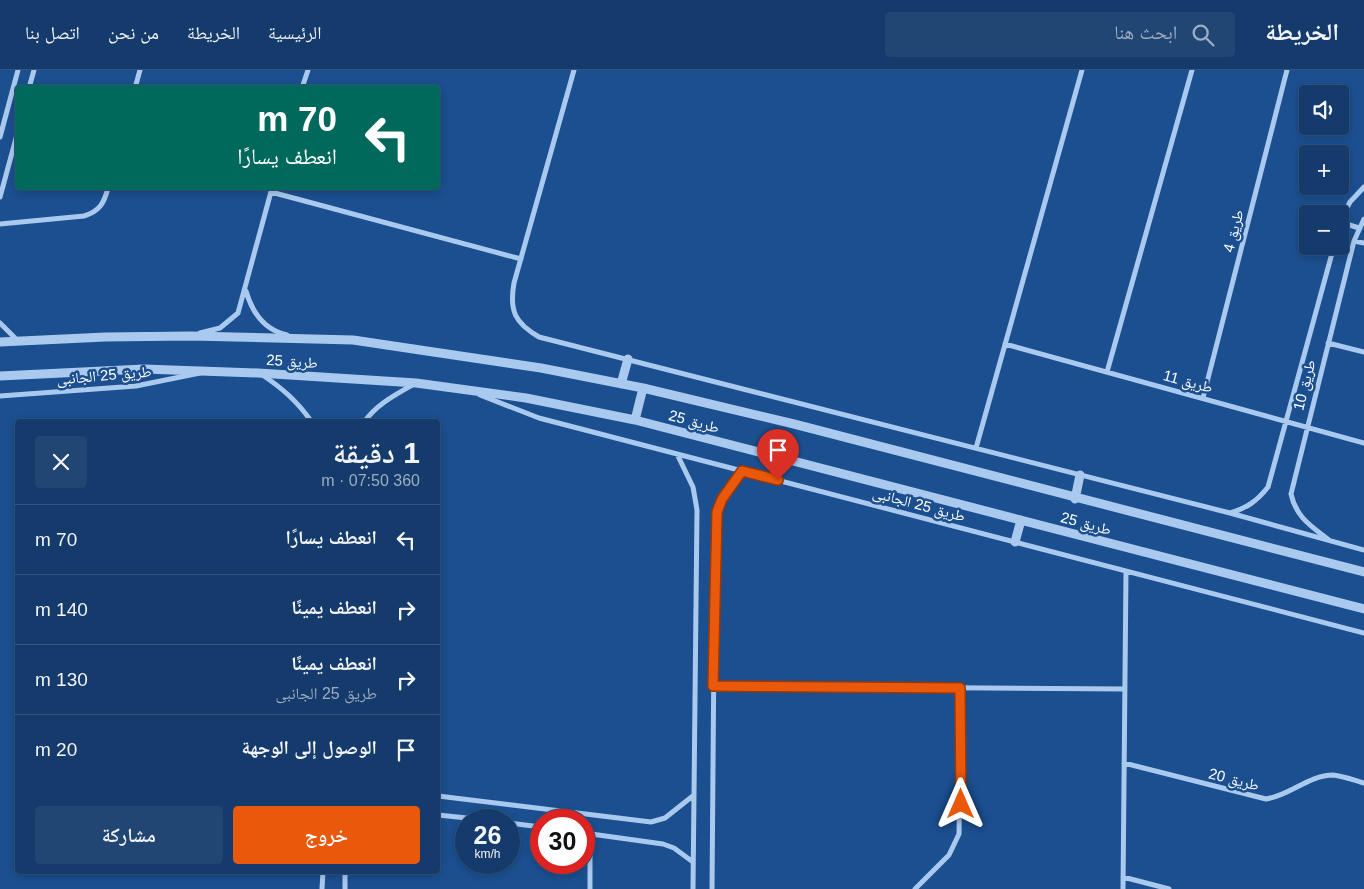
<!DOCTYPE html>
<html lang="ar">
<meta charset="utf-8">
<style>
body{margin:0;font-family:Arial,"Noto Naskh Arabic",sans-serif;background:#214673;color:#f1f3f6;direction:rtl;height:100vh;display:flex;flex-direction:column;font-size:19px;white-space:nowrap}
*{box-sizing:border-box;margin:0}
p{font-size:16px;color:#9dadc1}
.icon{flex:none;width:28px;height:28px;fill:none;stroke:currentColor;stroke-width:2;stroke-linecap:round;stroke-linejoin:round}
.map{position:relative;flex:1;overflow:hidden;direction:ltr}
.side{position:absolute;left:15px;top:349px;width:425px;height:455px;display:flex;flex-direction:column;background:#143b6b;border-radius:5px;box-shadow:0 2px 8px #0003,0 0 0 1px #33557e;direction:rtl}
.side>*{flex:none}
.hud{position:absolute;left:15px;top:15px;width:425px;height:105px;border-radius:5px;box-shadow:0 2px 8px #0003,0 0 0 1px #33557e;direction:rtl;background:#00695c;color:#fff;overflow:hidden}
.tools{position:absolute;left:1299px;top:15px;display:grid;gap:10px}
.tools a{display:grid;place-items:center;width:50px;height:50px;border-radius:5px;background:#143b6b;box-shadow:0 2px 8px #0003,0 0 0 1px #33557e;font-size:25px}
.speed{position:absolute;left:455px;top:739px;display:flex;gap:10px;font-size:25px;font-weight:700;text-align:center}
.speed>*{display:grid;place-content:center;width:65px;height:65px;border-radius:50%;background:#143b6b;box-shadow:0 2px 8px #0003,0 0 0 1px #33557e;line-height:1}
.speed small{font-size:12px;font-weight:400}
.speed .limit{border:8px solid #d22;background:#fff;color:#111}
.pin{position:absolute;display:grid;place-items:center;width:42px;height:42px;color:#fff;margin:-51px -21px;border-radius:50% 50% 50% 0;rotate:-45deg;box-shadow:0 0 5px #0007}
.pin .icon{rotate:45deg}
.me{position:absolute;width:55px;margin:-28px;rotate:0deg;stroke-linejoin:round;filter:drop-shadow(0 0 4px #0008)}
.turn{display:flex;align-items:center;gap:18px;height:105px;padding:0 20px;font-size:22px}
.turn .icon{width:65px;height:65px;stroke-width:2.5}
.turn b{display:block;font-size:35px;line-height:42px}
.round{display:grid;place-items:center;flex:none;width:52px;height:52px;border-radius:5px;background:#214673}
.summary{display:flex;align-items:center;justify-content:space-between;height:85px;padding:0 20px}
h1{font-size:30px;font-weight:600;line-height:38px}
.action{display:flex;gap:10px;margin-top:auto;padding:10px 20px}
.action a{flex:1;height:58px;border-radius:5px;background:#ea580c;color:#fff;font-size:20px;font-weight:600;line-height:58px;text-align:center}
.action a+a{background:#214673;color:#f1f3f6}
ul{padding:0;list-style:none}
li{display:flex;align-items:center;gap:15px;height:70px;padding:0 20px;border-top:1px solid #33557e}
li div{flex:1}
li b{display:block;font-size:19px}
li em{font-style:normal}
header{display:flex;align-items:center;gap:30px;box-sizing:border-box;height:70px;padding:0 25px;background:#143b6b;border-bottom:1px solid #33557e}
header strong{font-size:24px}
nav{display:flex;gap:28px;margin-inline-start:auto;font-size:18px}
.search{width:350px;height:45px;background:#214673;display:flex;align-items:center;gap:12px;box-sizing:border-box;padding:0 18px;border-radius:5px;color:#9dadc1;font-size:19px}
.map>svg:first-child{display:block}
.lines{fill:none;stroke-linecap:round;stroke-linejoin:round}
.minor{stroke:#a9c9ee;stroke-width:5}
.tertiary{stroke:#a9c9ee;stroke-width:9}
.route-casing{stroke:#983908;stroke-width:12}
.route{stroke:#ea580c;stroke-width:9}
.labels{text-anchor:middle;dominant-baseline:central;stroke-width:5;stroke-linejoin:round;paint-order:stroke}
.street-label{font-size:15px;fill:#fff;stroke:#1b4f8f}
</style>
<header>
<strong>الخريطة</strong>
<div class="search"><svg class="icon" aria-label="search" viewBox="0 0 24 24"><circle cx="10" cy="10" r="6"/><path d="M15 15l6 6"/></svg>ابحث هنا</div>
<nav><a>الرئيسية</a><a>الخريطة</a><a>من نحن</a><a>اتصل بنا</a></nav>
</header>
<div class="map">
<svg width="1364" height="819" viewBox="0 0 1364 819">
<rect width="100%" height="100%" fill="#1b4f8f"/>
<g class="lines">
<path class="minor" d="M574,0L514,213C509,241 515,253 539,267L1230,443L1364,480
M29,18L34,0
M135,18L140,0
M302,18L308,0
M0,67L18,0
M271,122L521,189
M0,127L18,61
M1340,151L1350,132L1364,117
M1340,152L1359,158
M0,154L84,146C100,141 104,133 108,118
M1354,171L1364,173
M246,221C252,242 264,260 287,265
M0,253L17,270
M200,263L220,258L238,243L272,118
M1328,273L1364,282
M1005,274L1364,373
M1107,302L1192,0
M261,304C282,318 297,331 311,351
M480,325L539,348L1364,563
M0,326L136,316L200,303
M1203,328L1287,0
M365,351C377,334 395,325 414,314
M976,378L1082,0
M677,384L693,417L697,440L693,819
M1230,443C1247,438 1257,431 1268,417L1334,176
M1329,470C1311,456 1296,447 1291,424L1354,171L1364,149
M713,616L1125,619
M1124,693L1266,729C1289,726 1309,705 1333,705C1343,706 1354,710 1364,713
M438,726L651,752L665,748L694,725
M438,745L486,750
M509,753L541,757
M584,763L663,774L674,778L693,792
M1123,807L1169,819
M322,819L323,801
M345,819V801
M590,819V764
M712,819L715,456L722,429L742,401
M915,819L949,785L959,764L961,618
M1123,819L1126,501"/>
<path class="tertiary" d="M0,272L105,267L191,266L353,270L541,298L643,318L794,354L1364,502
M0,306L144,299L258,303L416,313L526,328L635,350L1364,539
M621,314L628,289
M635,350L643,318
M1075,429L1080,405
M1015,472L1021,450"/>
</g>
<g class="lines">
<g class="route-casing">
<path id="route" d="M778,410L742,401L722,429L717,442L713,616L960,618L961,734"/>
</g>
<use href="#route" class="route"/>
</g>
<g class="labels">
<g class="street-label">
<text transform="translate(1233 161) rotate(-76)">طريق 4</text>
<text transform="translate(292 291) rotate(4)">طريق 25</text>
<text transform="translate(104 305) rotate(-5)">طريق 25 الجانبى</text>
<text transform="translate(1188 311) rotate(15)">طريق 11</text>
<text transform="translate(1304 315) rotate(-76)">طريق 10</text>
<text transform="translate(694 351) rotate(15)">طريق 25</text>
<text transform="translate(919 434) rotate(15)">طريق 25 الجانبى</text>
<text transform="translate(1086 453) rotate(15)">طريق 25</text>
<text transform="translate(1234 709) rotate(14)">طريق 20</text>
</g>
</g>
</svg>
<div class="tools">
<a><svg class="icon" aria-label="sound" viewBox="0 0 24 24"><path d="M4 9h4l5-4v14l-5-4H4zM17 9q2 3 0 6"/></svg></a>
<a>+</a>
<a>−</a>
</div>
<div class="speed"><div>26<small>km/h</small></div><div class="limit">30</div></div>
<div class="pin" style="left:778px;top:410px;background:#d93025"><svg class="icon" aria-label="arrive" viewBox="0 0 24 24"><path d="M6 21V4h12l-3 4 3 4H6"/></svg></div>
<svg class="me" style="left:961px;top:734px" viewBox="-20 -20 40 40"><path d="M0-17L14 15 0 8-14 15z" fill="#ea580c" stroke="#fff" stroke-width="4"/></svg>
<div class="hud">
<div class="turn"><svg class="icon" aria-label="left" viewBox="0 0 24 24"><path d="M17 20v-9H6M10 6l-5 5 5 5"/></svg><div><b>70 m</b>انعطف يسارًا</div></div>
</div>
<section class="side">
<div class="summary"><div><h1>1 دقيقة</h1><p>360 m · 07:50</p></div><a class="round"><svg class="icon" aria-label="close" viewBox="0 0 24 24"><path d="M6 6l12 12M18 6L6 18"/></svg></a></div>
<ul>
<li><svg class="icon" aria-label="left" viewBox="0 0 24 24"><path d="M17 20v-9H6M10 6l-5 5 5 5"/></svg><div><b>انعطف يسارًا</b></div><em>70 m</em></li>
<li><svg class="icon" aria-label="right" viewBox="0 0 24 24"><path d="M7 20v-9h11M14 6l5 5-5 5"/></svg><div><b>انعطف يمينًا</b></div><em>140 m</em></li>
<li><svg class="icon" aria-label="right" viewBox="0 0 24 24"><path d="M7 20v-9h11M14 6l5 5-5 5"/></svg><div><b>انعطف يمينًا</b><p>طريق 25 الجانبى</p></div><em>130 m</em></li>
<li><svg class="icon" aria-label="arrive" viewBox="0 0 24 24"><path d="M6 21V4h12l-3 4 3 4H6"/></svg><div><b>الوصول إلى الوجهة</b></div><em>20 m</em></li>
</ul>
<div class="action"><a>خروج</a><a>مشاركة</a></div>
</section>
</div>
